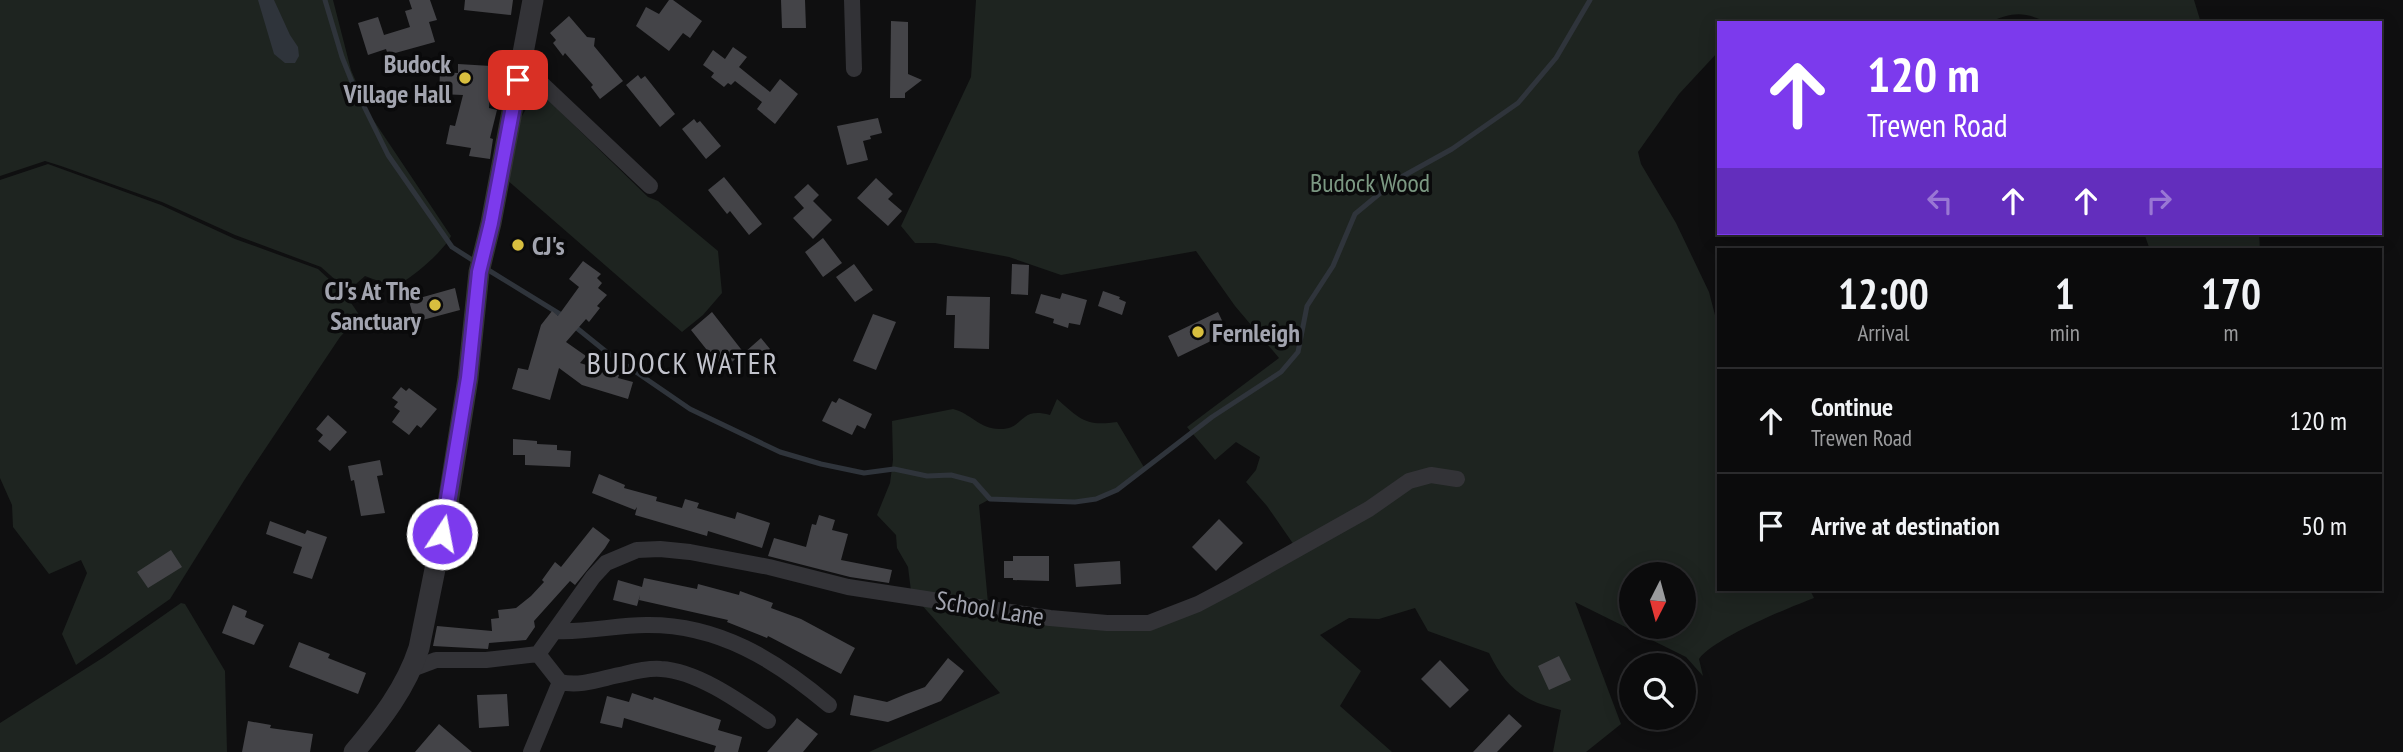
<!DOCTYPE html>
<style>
body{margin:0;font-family:"PT Sans Narrow",sans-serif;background:#141415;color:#f1f3f6;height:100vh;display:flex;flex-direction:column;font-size:26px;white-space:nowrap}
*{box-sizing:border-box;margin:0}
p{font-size:23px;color:#9a9b9d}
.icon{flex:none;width:38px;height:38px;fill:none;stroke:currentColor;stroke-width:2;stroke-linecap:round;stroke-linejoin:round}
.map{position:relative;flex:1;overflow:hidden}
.side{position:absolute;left:1717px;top:248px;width:665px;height:343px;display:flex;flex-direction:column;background:#0b0b0c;border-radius:0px;box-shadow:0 4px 18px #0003,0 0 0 2px #2b2b2d}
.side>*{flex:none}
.hud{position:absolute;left:1717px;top:21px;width:665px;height:214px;border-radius:0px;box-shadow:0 4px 18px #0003,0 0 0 2px #2b2b2d;background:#7c3aed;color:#fff;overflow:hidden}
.needle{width:46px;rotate:186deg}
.buttons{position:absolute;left:1619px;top:562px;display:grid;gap:14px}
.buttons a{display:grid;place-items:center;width:77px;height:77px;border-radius:50%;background:#0b0b0c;box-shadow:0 4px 18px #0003,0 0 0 2px #2b2b2d;font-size:35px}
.pin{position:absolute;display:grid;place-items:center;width:60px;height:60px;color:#fff;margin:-30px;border-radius:14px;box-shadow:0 4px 10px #0006}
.me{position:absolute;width:77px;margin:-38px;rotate:11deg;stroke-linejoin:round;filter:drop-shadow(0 0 5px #0008)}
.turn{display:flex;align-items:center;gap:24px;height:147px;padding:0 35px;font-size:32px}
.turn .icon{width:91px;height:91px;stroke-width:2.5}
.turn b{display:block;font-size:49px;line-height:60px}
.lanes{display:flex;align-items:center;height:66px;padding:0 35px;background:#0003;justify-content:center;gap:35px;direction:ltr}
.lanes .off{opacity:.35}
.eta{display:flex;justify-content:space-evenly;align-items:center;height:119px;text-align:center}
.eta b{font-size:42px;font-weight:700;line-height:49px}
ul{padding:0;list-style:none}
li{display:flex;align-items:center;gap:21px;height:105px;padding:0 35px;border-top:2px solid #2b2b2d}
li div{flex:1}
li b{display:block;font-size:26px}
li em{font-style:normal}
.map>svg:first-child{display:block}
.green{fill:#1e2420;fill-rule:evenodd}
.water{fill:#2f343b}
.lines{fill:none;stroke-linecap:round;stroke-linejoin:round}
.stream{stroke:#2f343b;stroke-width:5}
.building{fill:#444448}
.minor{stroke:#333337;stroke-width:16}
.tertiary{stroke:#333337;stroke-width:21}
.route-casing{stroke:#51269a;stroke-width:18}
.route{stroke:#7c3aed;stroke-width:12}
.poi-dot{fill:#d8bf3f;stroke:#0a0a0b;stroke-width:2.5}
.labels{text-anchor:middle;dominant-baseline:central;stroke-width:7;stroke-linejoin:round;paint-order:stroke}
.poi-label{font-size:26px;font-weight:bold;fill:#a2a4af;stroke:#0a0a0b;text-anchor:end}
.park-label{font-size:26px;fill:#7b9882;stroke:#0a0a0b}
.street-label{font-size:26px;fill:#a2a4af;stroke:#0a0a0b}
.quarter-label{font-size:30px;letter-spacing:2px;fill:#c2c3cc;stroke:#0a0a0b}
</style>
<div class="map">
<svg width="2403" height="752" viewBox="0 0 2403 752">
<rect width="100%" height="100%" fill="#0f0f10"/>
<path class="green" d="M0,0H333L351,70L370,115L451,236C446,248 415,276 402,282C391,287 376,280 365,276L348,291L321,267L235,235L162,202L61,166L45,161L0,176Z
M976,0H2194L2201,23H2049C2023,11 2013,12 1987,23H1718V52L1679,94L1638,152L1641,164L1676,223L1709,292L1716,319L1718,345V590H1810L1814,598C1788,608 1714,638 1699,659L1703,676L1686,657L1575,602L1621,724L1586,752H1553L1561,710C1523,701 1506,688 1489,653L1428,631L1415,608L1379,619L1349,618L1320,635L1361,671L1340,706L1392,752H869L1000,693L920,603L1136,630L1294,545L1267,506L1246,482L1256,470L1260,457L1236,442L1215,460L1187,427L1279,358L1235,306L1196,251L1061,275L1009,257L935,243H915L901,226L971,77ZM1631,574H1684V626H1631Z
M545,97L648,197L658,201L718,251L722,293L703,315L682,332L507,180L519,121L529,104Z
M48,164L161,205L235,239L318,269L345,294L360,316L340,337L245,479L170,599L76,665L62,634L87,573L81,560L49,574L13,527L12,505L0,478V180Z
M2144,233H2259L2260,250H2150Z
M1057,399C1079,418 1085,427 1117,422L1145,469C1135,477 1125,486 1114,492C1077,509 1030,501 990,499L979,505L988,603L911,591L908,567L897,548L896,535L877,515L890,483L893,460L892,421L953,409C970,413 980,429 999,429C1025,430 1018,406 1050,415Z
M181,603L185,604L225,671L227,752H0V723L104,657Z"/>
<path class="water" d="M258,0H274L290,35L298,47L299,56L295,63H285L274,54Z"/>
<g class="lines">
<path class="stream" d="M325,0L342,57L352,82L388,155L452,247L477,263
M485,268L563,316
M573,325L604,350L690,409L780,452L821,464L864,473L894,469L927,476L951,475L974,481L990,499L1075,502L1096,499L1117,490L1212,417L1281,372L1298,352L1307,306L1333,266L1355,214L1396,180L1452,149L1518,103L1556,58L1590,0"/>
</g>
<path class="building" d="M409,0H430L437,20L429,22L435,42L388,55L386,49L368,55L358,23L378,17L384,35L410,27L405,11L412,9Z
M465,0H513L511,15L464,10Z
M669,0H673L702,21L690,38L683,33L669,51L636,26L646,7L659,14Z
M781,0H805L806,28H782Z
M569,16L587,37L595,38L594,46L623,81L600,99L591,87L593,85L565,53L563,56L553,43L556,40L550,33Z
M891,21L908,22V74L922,80L905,93V98H890Z
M733,47L747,57L739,67L770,92L780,79L798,94L775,124L757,109L762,102L735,81L731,85L728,83L724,87L711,77L714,73L703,65L713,50L725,59Z
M458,64L491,66L489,108L497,110L490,138L493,139L490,159L469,156L471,148L446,144L450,125L455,126L463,95L439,94L440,72L458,73Z
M638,75L641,79L645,76L675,114L660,127L626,85Z
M878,118L882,133L870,136L871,139L863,141L868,160L847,165L837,126Z
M694,119L697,123L700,121L721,146L706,159L682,129Z
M724,177L762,224L749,235L730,211L727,214L708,190Z
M876,178L893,194L888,199L902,211L888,226L857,198Z
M808,184L819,195L813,201L832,220L813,239L793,218L804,208L794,197Z
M823,238L842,263L823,277L805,252Z
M583,261L601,274L597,278L602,283L598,288L607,295L597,306L600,308L589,322L586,319L566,342L586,356L580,363L619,375L618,378L633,382L628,399L582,385L559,368L550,400L512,389L518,368L528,370L541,325L552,311L558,316L579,287L569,279Z
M854,264L873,290L855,302L836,277Z
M1012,264L1029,265L1028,295L1011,294Z
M455,288L460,310L415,322L409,301Z
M1103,291L1120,297L1119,299L1126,302L1122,315L1098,306Z
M1062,293L1087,300L1080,325L1069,323L1068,328L1053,323L1054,319L1035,313L1041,294L1060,299Z
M947,296L990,297L989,349L954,348L955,315H946Z
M712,312L744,353L722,369L691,330Z
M1218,312L1226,329L1213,335L1215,339L1178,357L1168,336Z
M873,314L896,322L876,370L853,361Z
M761,338L770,349L753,363L744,353Z
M401,387L406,391L409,388L437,409L421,428L417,425L409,435L392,422L400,411L394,407L398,402L392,398Z
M839,398L872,414L865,429L857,425L852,435L822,421L832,401L836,403Z
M328,415L347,432L330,451L318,441L323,435L316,429Z
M513,439L537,441V444L557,445V450L571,451L570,467L525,465V455H513Z
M380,460L383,475L377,476L385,513L361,516L354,480L351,481L348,466Z
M599,474L625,485L624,488L657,497L656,501L682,508L685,499L699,503L697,508L735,519L737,512L770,523L762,548L708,531L707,536L635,515L637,507L635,510L592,493Z
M819,515L835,520L832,530L848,534L841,560L892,570L889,583L850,577L768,556L774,538L806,547L812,524L816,525Z
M1219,519L1243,543L1216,571L1192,547Z
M270,521L305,534L307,530L327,537L312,579L293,573L302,547L266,534Z
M593,527L610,540L605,548L575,585L570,581L534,621L535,627L526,640L489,643L488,649L433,646L437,626L492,631L491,619L499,618L498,610L516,608L531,596L544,582L542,580L555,562L561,567Z
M171,550L182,567L148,588L137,572Z
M1013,556H1049V581L1013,580V578H1004V561H1013Z
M1120,561L1121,584L1076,587L1074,564Z
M644,578L697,589L698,584L739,595L740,591L773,603L771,608L801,619L855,648L841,674L768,636L767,638L727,622L728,620L639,600L640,595L637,606L613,600L618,580L642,587Z
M233,605L247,611L245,617L264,625L254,645L222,633Z
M299,642L330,654L328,658L366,673L358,694L289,667Z
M1559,656L1571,680L1549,690L1538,666Z
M948,658L964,671L941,701L888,722L850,715L854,695L887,702L906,694L925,687Z
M1440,660L1469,690L1450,708L1421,679Z
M632,693L653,700L654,697L721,720L718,730L742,737L738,752H714L716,746L624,718L622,728L600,723L607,696L629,702Z
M507,694L509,726L479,728L477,695Z
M1509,714L1522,726L1497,752H1473Z
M797,718L818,734L803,752H767Z
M248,721L271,725L270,728L313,734L310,752H242Z
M439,724L472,752H415Z"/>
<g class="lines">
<path class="minor" d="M852,0L854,69
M518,80L541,83L650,186
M555,631C586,633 615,625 646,625C718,624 776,660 829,705
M538,654L593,577L606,563L637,550L660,549L690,552L769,567L848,587L1050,618L1107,623H1149L1198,604L1232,586L1369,509L1409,481L1431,475L1457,479
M412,669L436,660H486L538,654
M560,682C582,687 602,678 624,674C636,671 649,668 661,669C697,671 739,701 768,721
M531,752L560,682L538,654"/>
<path class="tertiary" d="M354,752C381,720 406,688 419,648L446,515L468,378L479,272L491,223L533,0"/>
</g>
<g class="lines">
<g class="route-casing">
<path id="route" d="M442,534L468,378L479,272L491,223L518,80"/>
</g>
<use href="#route" class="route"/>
</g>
<g class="poi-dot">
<circle cx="465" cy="78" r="7"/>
<circle cx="518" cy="245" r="7"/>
<circle cx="435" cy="305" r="7"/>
<circle cx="1198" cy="332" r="7"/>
</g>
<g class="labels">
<g class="poi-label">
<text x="451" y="63">Budock<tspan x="451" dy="30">Village Hall</tspan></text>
<text x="532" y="245" text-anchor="start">CJ's</text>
<text x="421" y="290">CJ's At The<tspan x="421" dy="30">Sanctuary</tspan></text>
<text x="1212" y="332" text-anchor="start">Fernleigh</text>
</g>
<g class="park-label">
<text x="1370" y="182">Budock Wood</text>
</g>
<g class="street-label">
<text transform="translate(990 608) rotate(9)">School Lane</text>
</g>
<g class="quarter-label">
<text x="683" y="362">BUDOCK WATER</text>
</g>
</g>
</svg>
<div class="buttons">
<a><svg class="needle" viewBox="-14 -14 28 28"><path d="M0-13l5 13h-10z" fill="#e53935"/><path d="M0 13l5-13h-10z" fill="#9a9b9d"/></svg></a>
<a><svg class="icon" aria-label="search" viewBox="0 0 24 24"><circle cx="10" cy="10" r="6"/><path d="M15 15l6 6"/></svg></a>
</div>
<div class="pin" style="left:518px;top:80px;background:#d93025"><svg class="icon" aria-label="arrive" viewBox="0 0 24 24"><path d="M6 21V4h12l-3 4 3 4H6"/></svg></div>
<svg class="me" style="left:442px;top:534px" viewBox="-20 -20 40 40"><circle r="17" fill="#7c3aed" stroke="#fff" stroke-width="3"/><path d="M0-11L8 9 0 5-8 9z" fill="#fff"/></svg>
<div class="hud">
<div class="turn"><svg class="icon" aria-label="ahead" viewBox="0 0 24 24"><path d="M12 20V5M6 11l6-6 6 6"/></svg><div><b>120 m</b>Trewen Road</div></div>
<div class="lanes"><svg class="icon off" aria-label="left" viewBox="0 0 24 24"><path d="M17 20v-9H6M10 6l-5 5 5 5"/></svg><svg class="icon" aria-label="ahead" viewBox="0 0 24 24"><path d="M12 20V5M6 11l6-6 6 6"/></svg><svg class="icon" aria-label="ahead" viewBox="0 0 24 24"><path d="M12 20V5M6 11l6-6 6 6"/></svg><svg class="icon off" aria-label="right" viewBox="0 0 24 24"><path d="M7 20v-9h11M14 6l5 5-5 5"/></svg></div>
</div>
<section class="side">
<div class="eta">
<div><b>12:00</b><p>Arrival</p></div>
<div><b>1</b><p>min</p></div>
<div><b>170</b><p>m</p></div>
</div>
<ul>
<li><svg class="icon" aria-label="ahead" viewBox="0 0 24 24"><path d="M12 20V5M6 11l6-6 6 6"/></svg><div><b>Continue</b><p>Trewen Road</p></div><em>120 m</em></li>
<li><svg class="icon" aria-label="arrive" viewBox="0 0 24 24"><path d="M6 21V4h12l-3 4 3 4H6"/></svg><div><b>Arrive at destination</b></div><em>50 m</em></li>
</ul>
</section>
</div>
